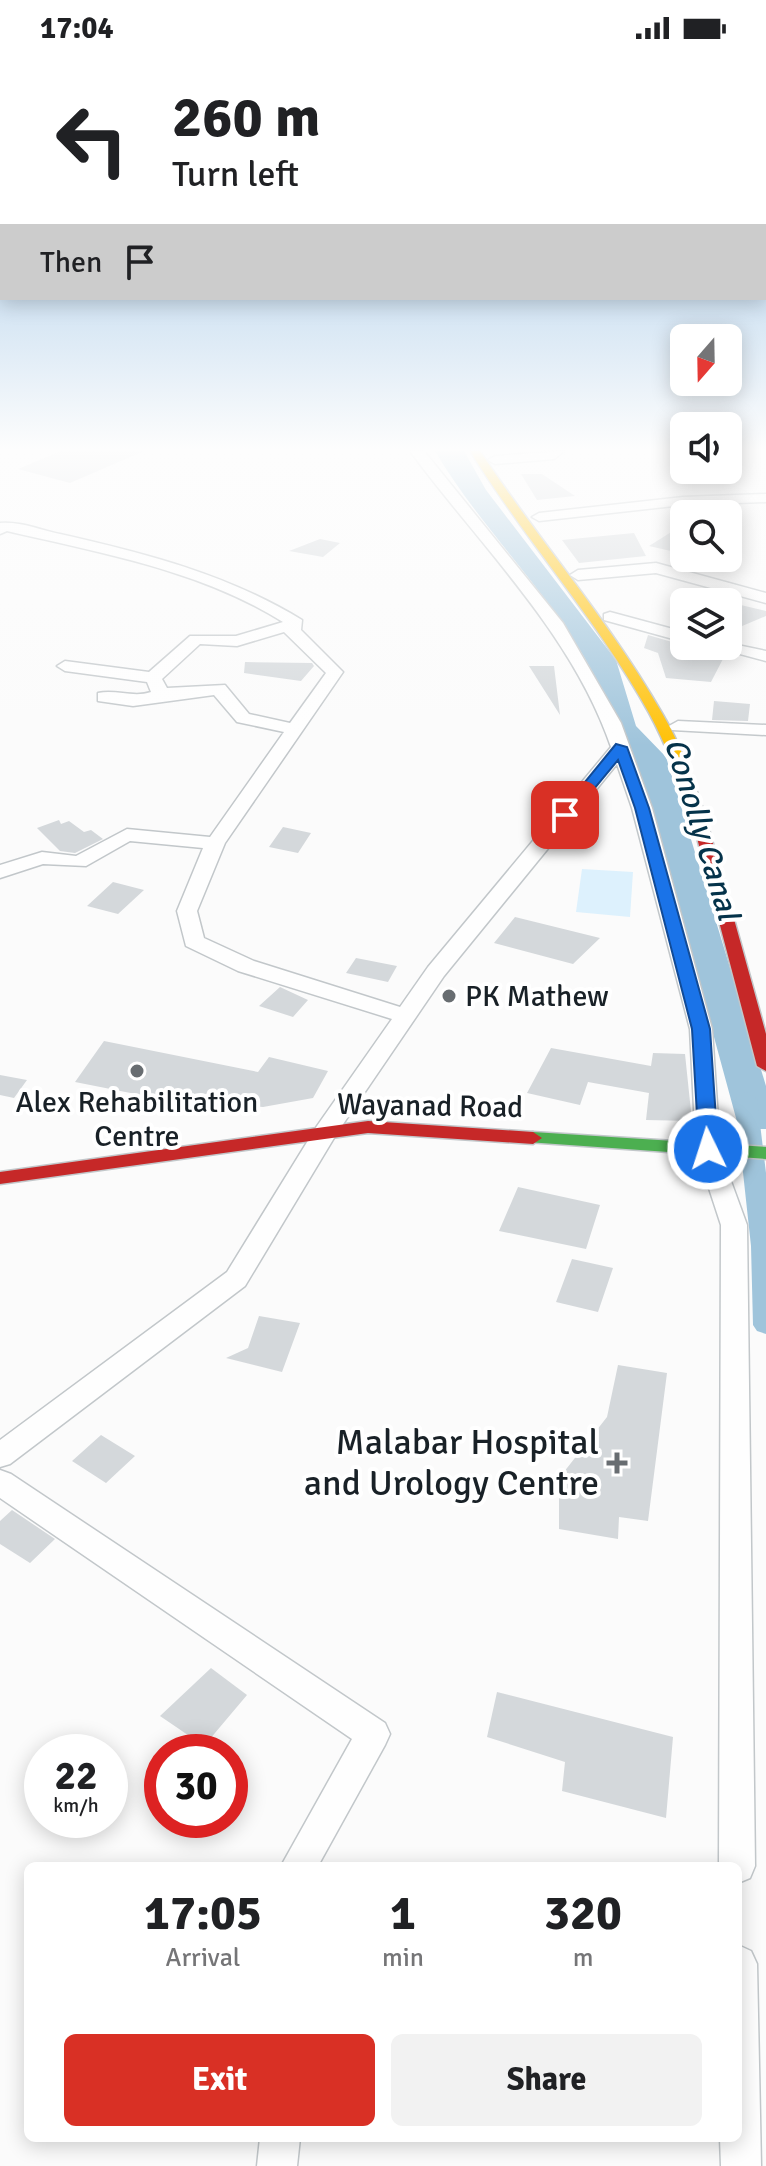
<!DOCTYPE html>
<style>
body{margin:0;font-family:Signika,sans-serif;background:#f2f2f2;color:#202124;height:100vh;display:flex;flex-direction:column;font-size:30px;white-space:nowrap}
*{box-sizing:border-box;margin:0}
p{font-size:26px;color:#757577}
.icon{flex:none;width:44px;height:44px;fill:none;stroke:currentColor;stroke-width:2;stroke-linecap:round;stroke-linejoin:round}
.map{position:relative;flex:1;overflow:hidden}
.details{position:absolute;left:24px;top:1806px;width:718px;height:280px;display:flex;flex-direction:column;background:#fff;border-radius:12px;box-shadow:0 4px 20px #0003}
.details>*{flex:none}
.banner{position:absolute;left:0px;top:0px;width:766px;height:244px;box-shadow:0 4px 20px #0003;background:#fff;color:#202124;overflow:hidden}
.needle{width:52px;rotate:200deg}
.tools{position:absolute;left:670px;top:268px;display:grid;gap:16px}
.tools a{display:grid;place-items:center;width:72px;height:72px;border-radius:12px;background:#fff;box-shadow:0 4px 20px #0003;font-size:40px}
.speed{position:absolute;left:24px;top:1678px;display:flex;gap:16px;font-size:40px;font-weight:700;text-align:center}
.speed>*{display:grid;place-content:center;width:104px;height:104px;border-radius:50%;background:#fff;box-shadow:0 4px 20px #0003;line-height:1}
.speed small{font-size:20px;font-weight:400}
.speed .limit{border:12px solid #d22;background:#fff;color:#111}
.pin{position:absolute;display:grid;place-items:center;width:68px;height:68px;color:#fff;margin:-34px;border-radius:16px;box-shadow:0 4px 12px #0006}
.me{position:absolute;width:88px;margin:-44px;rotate:356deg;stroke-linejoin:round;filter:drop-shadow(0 0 6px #0008)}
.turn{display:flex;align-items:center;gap:28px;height:168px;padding:0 40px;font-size:36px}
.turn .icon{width:104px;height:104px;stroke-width:2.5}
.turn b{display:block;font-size:56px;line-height:68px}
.then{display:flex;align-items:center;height:76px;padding:0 40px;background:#0003;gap:16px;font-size:30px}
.eta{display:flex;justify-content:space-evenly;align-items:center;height:136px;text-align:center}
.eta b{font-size:48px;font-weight:700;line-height:56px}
.button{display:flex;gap:16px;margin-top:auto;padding:16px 40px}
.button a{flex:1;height:92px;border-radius:12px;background:#d93025;color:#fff;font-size:32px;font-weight:700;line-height:92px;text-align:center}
.button a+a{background:#f2f2f2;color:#202124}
.status{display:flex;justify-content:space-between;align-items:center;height:56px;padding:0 40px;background:#fff;direction:ltr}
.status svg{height:22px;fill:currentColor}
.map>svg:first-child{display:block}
.green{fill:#ddf1fd}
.water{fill:#9fc4db}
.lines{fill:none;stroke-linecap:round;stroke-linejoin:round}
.canal{fill:#9fc4db;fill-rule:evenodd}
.building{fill:#d4d8db}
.street-casing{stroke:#c2c7ca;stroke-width:3}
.fast-casing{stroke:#c2c7ca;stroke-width:3}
.slow-casing{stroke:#c2c7ca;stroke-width:3}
.jam-casing{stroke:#c2c7ca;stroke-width:3}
.street{fill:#fefefe;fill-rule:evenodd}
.fast{fill:#4caf50;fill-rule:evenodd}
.slow{fill:#ffc107;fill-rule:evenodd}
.jam{fill:#c62828;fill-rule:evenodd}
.route{fill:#1a73e8;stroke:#114b97;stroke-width:2}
.poi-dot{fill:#686d71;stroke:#fff;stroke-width:3}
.labels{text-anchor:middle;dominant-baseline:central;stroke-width:8;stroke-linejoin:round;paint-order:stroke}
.poi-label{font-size:30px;fill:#192127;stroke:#fff;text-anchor:start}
.street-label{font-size:30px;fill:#192127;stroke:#fff}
.water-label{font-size:32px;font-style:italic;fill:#05334a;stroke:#fff}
.near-poi-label{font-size:36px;fill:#192127;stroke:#fff;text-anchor:end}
</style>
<div class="status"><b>17:04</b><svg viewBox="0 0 49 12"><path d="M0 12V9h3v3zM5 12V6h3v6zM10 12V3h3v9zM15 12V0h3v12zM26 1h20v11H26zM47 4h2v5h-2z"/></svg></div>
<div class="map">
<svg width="766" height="2110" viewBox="0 0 766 2110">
<rect width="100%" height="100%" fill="#fbfbfb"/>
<path class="green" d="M582,813L633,816L630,861L576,856Z"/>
<path class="water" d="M435,395H464L486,434L616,604L636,670L666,701L766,1030V1073H739C713,978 688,882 658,787C639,728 622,672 593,617C550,536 481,473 435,395Z"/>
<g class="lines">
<path class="canal" d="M746,1036L757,1043L766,1117V1278L757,1275L753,1269L751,1190L735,1043Z"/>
</g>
<path class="building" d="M61,395H144L70,427L18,413Z
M521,418H542L575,440L537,444Z
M684,468V498L649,490Z
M634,477L646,500L579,507L562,484Z
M320,483L340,487L323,501L289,495Z
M728,546L766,555V560L728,576Z
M648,579L672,586L687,596L708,592L725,599L711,626L666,622L658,597L644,592Z
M245,606L312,607L314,610L301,625L244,617Z
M529,610H554L560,659Z
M714,645L750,648L748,665L712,664Z
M59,764L61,768L69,765L84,776L91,774L103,783L75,797L60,795L37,772Z
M283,771L311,777L298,797L269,791Z
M113,826L144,834L118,858L87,850Z
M515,861L600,882L573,908L494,887Z
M356,902L397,910L388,926L346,917Z
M280,931L308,944L293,961L259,950Z
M104,985L258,1016L269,1001L328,1015L313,1042L263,1051L226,1048L224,1051L171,1045L75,1026Z
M551,992L651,1010L653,997L685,998L692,1065L646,1064L649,1037L588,1026L580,1049L527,1037Z
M0,1019L27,1024L14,1042L0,1039Z
M518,1131L600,1149L586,1193L499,1175Z
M572,1203L613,1212L598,1256L556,1246Z
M259,1260L300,1267L282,1316L226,1302L248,1292Z
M618,1309L667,1317L648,1465L619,1461L618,1483L559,1473V1438L549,1435L607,1361Z
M101,1379L135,1400L106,1427L72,1405Z
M12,1454L55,1483L30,1507L0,1488V1465Z
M211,1612L247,1639L204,1690L160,1660Z
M497,1636L673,1681L666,1762L562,1735L565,1706L487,1681Z"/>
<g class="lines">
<g class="street-casing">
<path id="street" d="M410,395H424L563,567L621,667L652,752L712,973L720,1093L708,1101L696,1093L690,973L632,752L617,708L444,920L337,1077L245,1230L10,1408L0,1411V1384L227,1216L317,1070L392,963L238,915L186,890L177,855L203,792L130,785L86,810L43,808L0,822V809L42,796L76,800L127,773L210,781L284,676L237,666L214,639L133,650L98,645V637C116,633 133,642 151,636L147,626L65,615L57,610L65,605L149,616L190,580H236L283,566C200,514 101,497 7,475L0,478V467C19,465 41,474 60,478C144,497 227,518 302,564L301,574L343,616L225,787L197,855L204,882L254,905L400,951L428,911L611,691C572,577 480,490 410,395ZM284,576L326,617L290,667L249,658L225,629L167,632L162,623L200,588L237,590Z
M564,395L554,403L495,408L488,404L495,400Z
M766,438V446L683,449L539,465L532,461L539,457L683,441Z
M656,507L766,537V547L656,517L578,524L570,519L578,514Z
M610,556L684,576V586L604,564V558Z
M728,587L766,595V605L710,590H728Z
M678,665L766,669V679L672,674L669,670Z
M716,1109L725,1111L728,1117L747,1169L755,1810L750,1822L738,1827V1810H719L721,1169L704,1117L707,1111Z
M0,1414L11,1418L385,1667L390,1678L385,1689L318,1810H281L352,1683L0,1442Z
M738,1889L751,1895L757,1908L761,2110H721L720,2082H738Z
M260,2082H300L297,2110H257Z"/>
</g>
<g class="fast-casing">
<path id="fast" d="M533,1076L766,1091V1103L527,1086L524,1082L527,1078Z"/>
</g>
<g class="slow-casing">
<path id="slow" d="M470,395H480C538,484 609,564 662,657C681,689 693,724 705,759L703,762H693L691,759C679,724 667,690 649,657C598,565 526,485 470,395Z"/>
</g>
<g class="jam-casing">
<path id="jam" d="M698,755L705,759L766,978V1015L757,1010L691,759Z
M368,1065L533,1076L542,1082L533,1088L368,1077L0,1128V1116Z"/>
</g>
<use href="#street" class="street"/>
<use href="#fast" class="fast"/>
<use href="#slow" class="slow"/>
<use href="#jam" class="jam"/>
</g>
<linearGradient id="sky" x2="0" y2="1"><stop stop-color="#8bbae3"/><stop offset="0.57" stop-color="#fdfdfd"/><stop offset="1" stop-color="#fdfdfd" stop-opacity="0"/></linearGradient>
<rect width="766" height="690" fill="url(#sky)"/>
<path class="route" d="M616,688L627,691L649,752L710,973L718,1093L708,1099L699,1093L692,973L635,752L618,704L570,762L558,759Z"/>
<g class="poi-dot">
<circle cx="449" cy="940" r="8"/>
<circle cx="137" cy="1015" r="8"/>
<path d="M613 1395h8v8h8v8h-8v8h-8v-8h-8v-8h8z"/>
</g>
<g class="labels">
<g class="poi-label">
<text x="465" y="940">PK Mathew</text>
<text x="137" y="1046" text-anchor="middle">Alex Rehabilitation<tspan x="137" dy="34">Centre</tspan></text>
</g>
<g class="street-label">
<text transform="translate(430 1050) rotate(1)">Wayanad Road</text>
</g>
<g class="water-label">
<text transform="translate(702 773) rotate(73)">Conolly Canal</text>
</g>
<g class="near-poi-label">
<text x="599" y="1386">Malabar Hospital<tspan x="599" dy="41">and Urology Centre</tspan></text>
</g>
</g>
</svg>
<div class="tools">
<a><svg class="needle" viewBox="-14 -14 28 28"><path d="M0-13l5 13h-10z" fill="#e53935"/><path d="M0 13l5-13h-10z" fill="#757577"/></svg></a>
<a><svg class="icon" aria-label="sound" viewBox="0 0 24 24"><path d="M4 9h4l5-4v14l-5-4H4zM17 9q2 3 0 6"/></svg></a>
<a><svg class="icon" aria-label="search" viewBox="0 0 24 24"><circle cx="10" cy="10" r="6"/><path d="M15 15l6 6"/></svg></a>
<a><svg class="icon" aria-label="layers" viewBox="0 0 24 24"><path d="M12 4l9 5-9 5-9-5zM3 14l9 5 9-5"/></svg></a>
</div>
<div class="speed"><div>22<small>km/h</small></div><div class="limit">30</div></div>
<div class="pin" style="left:565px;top:759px;background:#d93025"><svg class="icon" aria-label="arrive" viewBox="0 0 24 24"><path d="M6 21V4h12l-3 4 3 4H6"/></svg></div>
<svg class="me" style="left:708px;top:1093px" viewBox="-20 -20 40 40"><circle r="17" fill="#1a73e8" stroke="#fff" stroke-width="3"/><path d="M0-11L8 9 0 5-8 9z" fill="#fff"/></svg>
<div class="banner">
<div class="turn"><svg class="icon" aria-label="left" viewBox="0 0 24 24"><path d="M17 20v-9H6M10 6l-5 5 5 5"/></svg><div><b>260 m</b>Turn left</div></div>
<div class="then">Then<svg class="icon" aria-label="arrive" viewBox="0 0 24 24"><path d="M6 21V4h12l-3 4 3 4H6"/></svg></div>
</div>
<section class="details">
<div class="eta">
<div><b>17:05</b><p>Arrival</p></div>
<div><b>1</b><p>min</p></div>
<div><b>320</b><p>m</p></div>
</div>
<div class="button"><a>Exit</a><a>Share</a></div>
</section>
</div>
